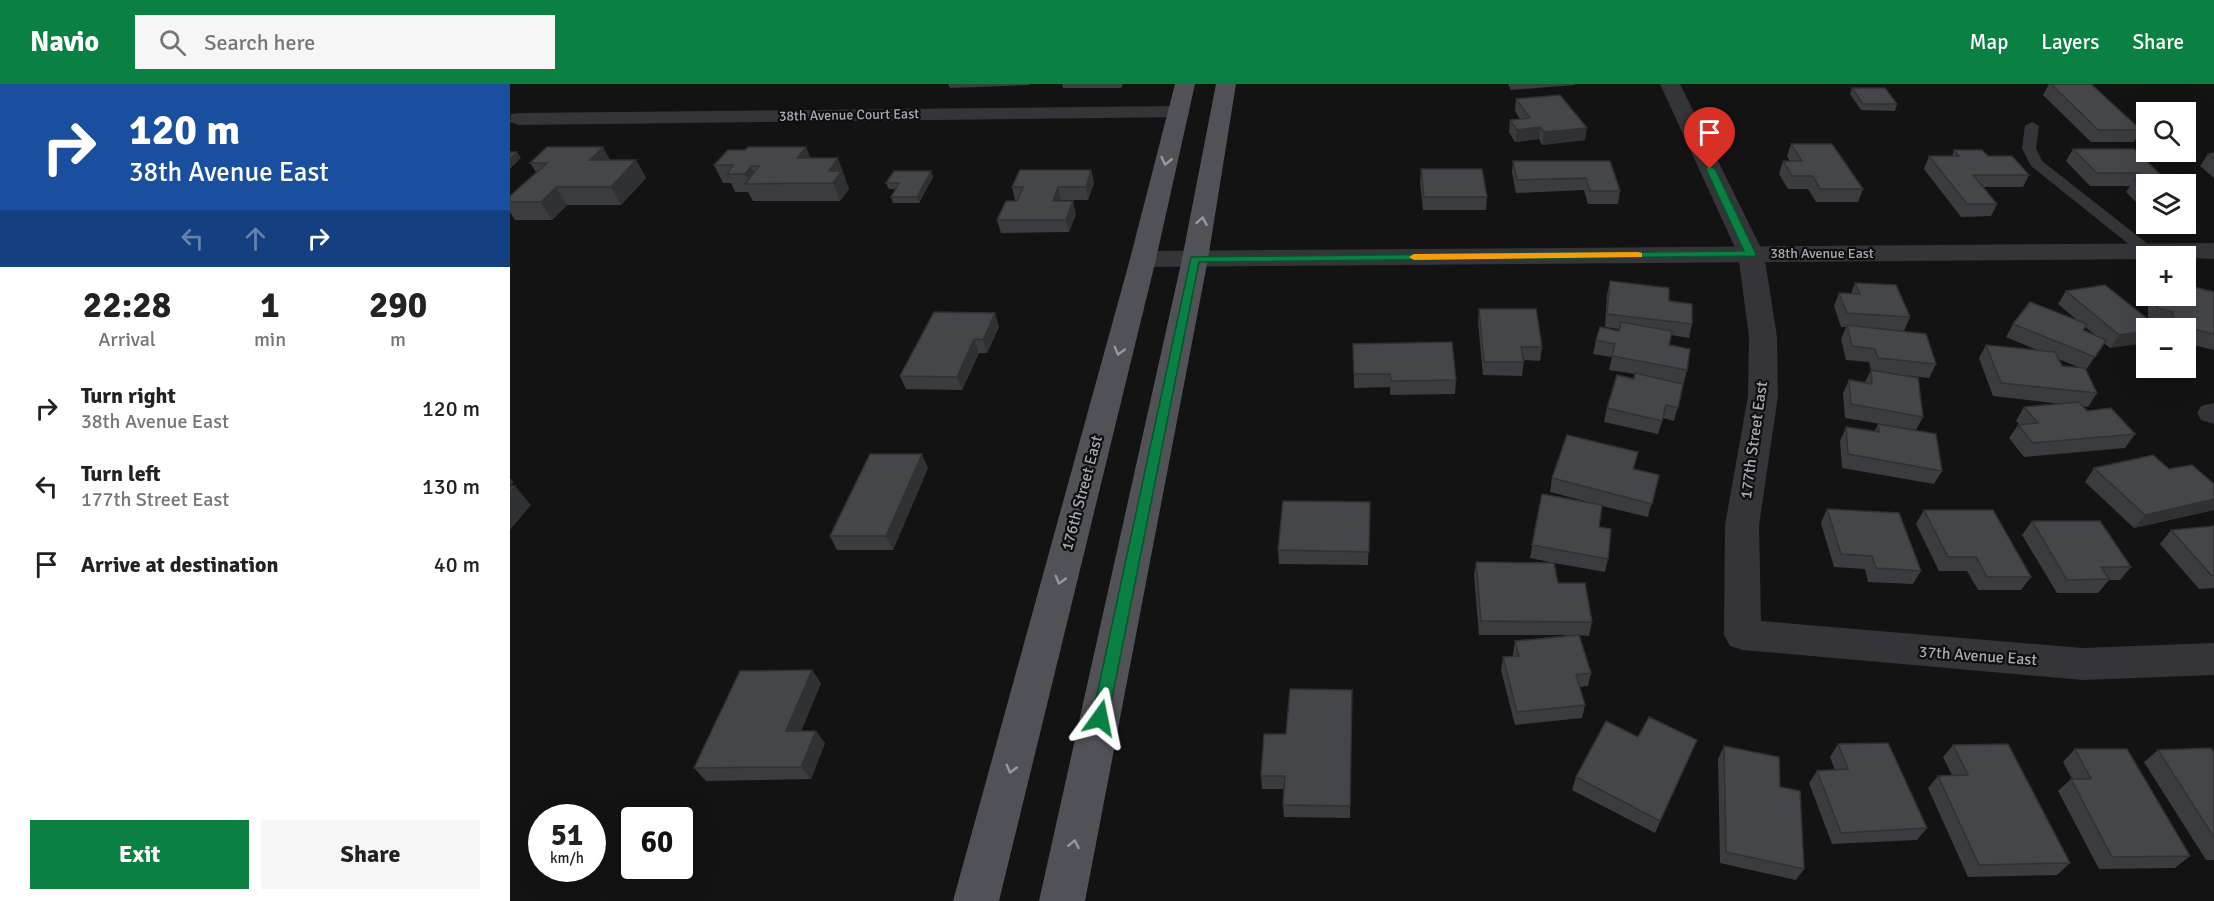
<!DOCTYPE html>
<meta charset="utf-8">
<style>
body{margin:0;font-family:Signika,sans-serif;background:#f6f6f6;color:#222;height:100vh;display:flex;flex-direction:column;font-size:22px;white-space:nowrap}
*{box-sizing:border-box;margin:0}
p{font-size:20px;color:#767676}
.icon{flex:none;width:33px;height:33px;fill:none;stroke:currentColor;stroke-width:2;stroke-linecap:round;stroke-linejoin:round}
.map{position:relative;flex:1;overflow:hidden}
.side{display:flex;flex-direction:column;background:#fff;width:510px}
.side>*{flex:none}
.top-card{background:#1a4fa0;color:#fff;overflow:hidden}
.controls{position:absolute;left:1626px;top:18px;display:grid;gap:12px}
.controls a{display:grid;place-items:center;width:60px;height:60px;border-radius:0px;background:#fff;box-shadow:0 6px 24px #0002;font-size:30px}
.speed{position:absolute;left:18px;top:720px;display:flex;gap:12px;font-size:30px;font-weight:700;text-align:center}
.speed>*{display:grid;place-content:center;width:78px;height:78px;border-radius:50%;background:#fff;box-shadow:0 6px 24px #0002;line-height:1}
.speed small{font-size:15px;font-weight:400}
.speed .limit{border:3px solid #111;border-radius:9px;background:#fff;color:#111}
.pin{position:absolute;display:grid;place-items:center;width:51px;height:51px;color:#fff;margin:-62px -26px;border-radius:50% 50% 50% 0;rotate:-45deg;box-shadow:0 0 6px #0007}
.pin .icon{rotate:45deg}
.me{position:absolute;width:66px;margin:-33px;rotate:12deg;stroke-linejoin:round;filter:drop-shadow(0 0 4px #0008)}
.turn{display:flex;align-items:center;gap:21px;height:126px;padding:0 30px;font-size:27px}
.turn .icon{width:78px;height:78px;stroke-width:2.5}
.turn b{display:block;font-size:42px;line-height:51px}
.lanes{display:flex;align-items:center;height:57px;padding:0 30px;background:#0003;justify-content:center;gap:30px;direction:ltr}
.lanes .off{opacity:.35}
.eta{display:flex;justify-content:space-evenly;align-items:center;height:102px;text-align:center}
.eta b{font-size:36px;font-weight:800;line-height:42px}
.primary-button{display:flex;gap:12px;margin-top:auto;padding:12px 30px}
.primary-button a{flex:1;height:69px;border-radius:0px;background:#0b8043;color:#fff;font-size:24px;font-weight:800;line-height:69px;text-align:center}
.primary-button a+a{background:#f6f6f6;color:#222}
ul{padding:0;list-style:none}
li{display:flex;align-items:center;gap:18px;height:78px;padding:0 30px}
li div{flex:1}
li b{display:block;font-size:22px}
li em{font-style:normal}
header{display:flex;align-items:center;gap:36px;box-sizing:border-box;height:84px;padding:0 30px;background:#0b8043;color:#fff}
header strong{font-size:28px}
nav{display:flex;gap:33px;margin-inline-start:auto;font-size:21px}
.search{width:420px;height:54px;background:#f6f6f6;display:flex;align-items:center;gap:15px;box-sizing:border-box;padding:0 21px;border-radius:0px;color:#767676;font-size:22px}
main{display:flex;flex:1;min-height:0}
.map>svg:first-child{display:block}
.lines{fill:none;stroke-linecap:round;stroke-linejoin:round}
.service{fill:#353539;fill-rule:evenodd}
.minor{fill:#353539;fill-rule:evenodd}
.tertiary{fill:#353539;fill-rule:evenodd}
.primary{fill:#515258;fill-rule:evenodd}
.wall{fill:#3b3c3f;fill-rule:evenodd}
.shaded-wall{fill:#303133}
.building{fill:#454649;stroke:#303133;stroke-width:1.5}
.oneway{stroke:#9598a1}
.route{fill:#0b8043;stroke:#07532c;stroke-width:1.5}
.slow{fill:#f59e0b}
.labels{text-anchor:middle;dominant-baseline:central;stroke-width:4.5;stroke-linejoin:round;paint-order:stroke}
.far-street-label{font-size:14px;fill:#a6aab3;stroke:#0e0e0f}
.street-label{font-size:16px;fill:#a6aab3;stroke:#0e0e0f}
</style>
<header>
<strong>Navio</strong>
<div class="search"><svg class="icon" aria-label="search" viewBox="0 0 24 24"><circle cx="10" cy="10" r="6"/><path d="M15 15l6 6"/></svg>Search here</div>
<nav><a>Map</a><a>Layers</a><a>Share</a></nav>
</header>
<main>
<section class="side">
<div class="top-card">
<div class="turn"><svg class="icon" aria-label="right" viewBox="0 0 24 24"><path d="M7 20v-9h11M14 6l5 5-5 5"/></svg><div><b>120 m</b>38th Avenue East</div></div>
<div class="lanes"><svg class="icon off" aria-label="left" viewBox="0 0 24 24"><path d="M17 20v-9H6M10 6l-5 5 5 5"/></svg><svg class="icon off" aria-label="ahead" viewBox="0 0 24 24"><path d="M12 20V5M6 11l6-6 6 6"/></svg><svg class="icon" aria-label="right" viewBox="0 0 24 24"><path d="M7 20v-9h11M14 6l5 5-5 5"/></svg></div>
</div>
<div class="eta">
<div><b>22:28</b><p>Arrival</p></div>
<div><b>1</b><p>min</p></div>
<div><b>290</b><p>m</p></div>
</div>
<ul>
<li><svg class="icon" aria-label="right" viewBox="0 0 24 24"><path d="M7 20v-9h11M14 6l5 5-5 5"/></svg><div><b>Turn right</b><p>38th Avenue East</p></div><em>120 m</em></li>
<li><svg class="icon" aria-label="left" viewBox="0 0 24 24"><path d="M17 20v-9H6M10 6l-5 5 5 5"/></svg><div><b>Turn left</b><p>177th Street East</p></div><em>130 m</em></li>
<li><svg class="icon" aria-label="arrive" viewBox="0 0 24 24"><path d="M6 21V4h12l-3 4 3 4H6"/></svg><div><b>Arrive at destination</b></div><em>40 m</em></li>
</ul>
<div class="primary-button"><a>Exit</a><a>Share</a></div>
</section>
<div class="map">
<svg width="1704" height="817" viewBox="0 0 1704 817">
<rect width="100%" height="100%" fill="#131314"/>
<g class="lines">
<path class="service" d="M1522,38L1529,42L1526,64L1532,77L1643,164L1645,167L1643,170H1631L1521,82L1512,64L1515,42Z"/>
<path class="minor" d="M1150,0H1170L1254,170L1267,253L1268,312L1249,441L1251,537L1573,564L1704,559V591L1573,596L1233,566L1220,562L1214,551L1215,441L1238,312L1239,253L1228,170Z
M668,22L676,23L679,28L676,33L9,41L0,38L1,30L9,29Z
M1704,319V340L1691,336L1687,329L1691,322Z"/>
<path class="tertiary" d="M1704,159V175L1636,172V175L633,183L624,180L620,175L624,170L633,167Z"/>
<path class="primary" d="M665,0H685L646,175L489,817H443L620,175Z
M706,0H726L698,175L575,817H529L672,175Z"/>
</g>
<path class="wall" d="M438,0H520L519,1L440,4Z
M552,0H613L611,4H553Z
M998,0H1065V1L1001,6Z
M1539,0H1581L1631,46L1624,58H1581L1533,11Z
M1342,4L1387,20L1385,27L1351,26L1340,10Z
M1006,15L1075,56L1032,61L1029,55L1005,58L999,48L1000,36L1010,35L1005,27Z
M1281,60L1353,105L1348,118H1306L1298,105H1278L1269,90L1273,77H1280L1277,72Z
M1563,65H1624L1636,100V123H1631L1616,108L1620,102H1580L1556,77Z
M1444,66L1478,72L1519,91L1513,103H1474L1487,120L1481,132L1451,133L1414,85L1419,72H1442Z
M1704,69V94L1690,82L1698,70Z
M301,74L335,92L334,93L339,105L330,117H243L238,108H225L221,99H213L204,81Z
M100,76H126L136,94L111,121H57L42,136H5L0,128V112L26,88L20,79Z
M1003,77H1100L1110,107L1108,120H1078L1074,106L1006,109L1002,89Z
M911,85L977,113L976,126H913L910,98Z
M581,86L584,99L578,116H551V117L566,130L559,148L491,149L487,136L508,116H505L502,103Z
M421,87L423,93L409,119H383L381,113L385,105H379L376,99Z
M1676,104L1682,110L1676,121Z
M1100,197L1159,217L1182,240L1179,254L1161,251L1159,261L1177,286L1164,337L1153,334L1148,350L1094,338L1097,324L1124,295L1125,290L1099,286L1102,273L1083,270L1086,256L1109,247V245L1095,243L1097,211Z
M1345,199L1400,233L1394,247L1379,246L1426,280L1419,294L1393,291L1413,333L1406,346L1335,334L1333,309L1339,296L1355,298L1361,286L1359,278L1336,276L1331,255L1336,243H1331L1324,222L1329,209L1341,210Z
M1556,207L1638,235V212H1676L1704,208V266L1676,259V244H1654L1653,242L1643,239L1600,264L1594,259L1576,286L1587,309L1578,323L1573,322L1577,327L1625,350L1615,364L1514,373L1499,354L1508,341L1509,340L1506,337L1514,323L1551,320L1483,312L1469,274L1476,261L1527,266L1496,253L1503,240L1568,237L1548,220ZM1575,243L1585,251L1573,247ZM1548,275L1571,284L1552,282Z
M969,225L1032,263L1030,277L1014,276L1012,292L973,291L968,238Z
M489,243L477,269H469L452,306L396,305L390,292Z
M843,260L946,296L945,310L880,311V303L844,304Z
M1368,340L1432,387L1424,400L1332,384L1330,357L1336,343L1364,348Z
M418,384L383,466H327L320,452Z
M1584,384L1704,400V426L1624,444L1575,398Z
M1123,385L1149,391L1138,433L1092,422L1089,443L1098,475L1095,488L1044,479L1048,499L1082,538L1079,552L1069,551L1081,589L1078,602L1070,603L1075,621L1072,634L1005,641L991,586L993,573L1003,572V570L1005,557L1060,551H969L964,491L966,478L1044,479L1020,474L1032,410L1082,419L1040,408L1042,394Z
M860,418L858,481L769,480L768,466Z
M1317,425L1411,487L1403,500L1358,498L1355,485L1324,483L1311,439Z
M1414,426L1521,493L1511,506H1468L1457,487H1429L1406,440Z
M1522,437L1621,483L1610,496H1599L1588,509H1547L1512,451Z
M1704,442V504L1689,505L1650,460L1661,446Z
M311,599L291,647L315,659L301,695L196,697L184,684Z
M842,619L840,734L774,733L773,721L774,705H752L751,692L776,650Z
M1128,653L1187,656L1145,749L1062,706L1066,693Z
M1328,660L1417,744L1407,756L1322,760L1299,699L1307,687L1325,686L1320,673Z
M1443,661L1560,779L1547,791L1458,793L1418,704L1428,692L1442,691L1433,673Z
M1214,662L1270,703L1294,785L1286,796L1210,779L1208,675Z
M1565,665L1680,772L1665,784L1589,785L1548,707L1561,695H1562L1553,678Z
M1648,666L1704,668V776H1696L1634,678Z"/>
<path class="shaded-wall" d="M1030,43L1029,55L1005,58L1007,46Z
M1077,44L1075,56L1032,61L1034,48Z
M93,63L103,81L80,76Z
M296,63L303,80L287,74Z
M7,68L11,74L0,85V75Z
M328,74L339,105L330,117L319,87Z
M126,76L136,94L111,121L101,103Z
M241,82L249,100H239L235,90Z
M581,86L584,99L578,116L576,103Z
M421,87L423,93L409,119L407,113Z
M46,103L57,121L42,136L31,118Z
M548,103L551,116L546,130L543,117Z
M563,117L566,130L559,148L556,136Z
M485,229L489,243L477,269L473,256Z
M1636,247V259L1600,264L1609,251Z
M464,255L469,269L452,306L447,293Z
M412,370L418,384L383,466L376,452Z
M0,394L4,398L0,402Z
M5,402L21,421L0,446V408Z
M1704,415V426L1624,444L1635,431Z
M302,586L311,599L286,660L276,647Z
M306,647L315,659L301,695L291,683Z"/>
<path class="building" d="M1541,0H1581L1631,46H1588Z
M1342,4H1375L1387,20H1353Z
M1050,11L1077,44L1034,48L1030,43L1007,46L1000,36L1020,34L1006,15Z
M1281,60H1322L1353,105H1310L1303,92H1282L1273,77H1292Z
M37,63H93L80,76H126L101,103H46L31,118H0V112L37,79H20Z
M238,63H296L287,74H328L319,87H332L323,99L235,100L249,82H241L235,90H217L223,81H204L218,66H235Z
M1563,65H1624L1655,95H1666L1672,100H1636V108L1624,95H1634L1629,89H1587Z
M1444,66H1472L1478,72H1502L1519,91H1463L1487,120H1457L1419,72H1449Z
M0,68H7L0,75Z
M1704,69V75L1698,70Z
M1003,77H1100L1110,107H1080L1076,94L1007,96Z
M911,85H972L977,113H914Z
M510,86H581L576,103H548L543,117H563L556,136H487L496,117H507L513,103H502Z
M384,87H421L407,113H381L389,99H376Z
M1676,104L1682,110H1676Z
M1100,197L1159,204V217L1182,220V240L1097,230Z
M1345,199L1386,201L1400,233L1337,229L1329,209L1350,210Z
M1595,201L1649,244H1636V247L1609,251L1556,207Z
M1676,201L1704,208V250L1663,240V228L1647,224V212H1676Z
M1520,218L1577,240L1573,246L1596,256L1585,273L1503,240Z
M969,225H1026L1032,263H1011L1014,278H974Z
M424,228L485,229L473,256L464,255L447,293L390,292Z
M1111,238L1162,247L1159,261L1180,265L1177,286L1102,272L1105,260L1086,256L1090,243L1109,247Z
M1337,241L1416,250L1426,280L1368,274L1365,265L1342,262Z
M942,258L946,296L881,297L880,290H844L843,260Z
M1476,261L1545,268L1552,282L1575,284L1587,309L1491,299Z
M1361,286L1408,294L1413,333L1341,320L1339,296L1362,300Z
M1125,289L1173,300L1168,324L1156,321L1152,337L1097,324L1107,291L1124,295Z
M1569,318L1577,327L1601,324L1625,350L1523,359L1508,341L1528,339L1514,323Z
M1368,340L1426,350L1432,387L1338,370L1336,343L1369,348Z
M1057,351L1128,368L1123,385L1149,391L1142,420L1042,394Z
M360,370H412L376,452H320Z
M1643,371L1659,385L1682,381L1704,400V415L1635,431L1584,384Z
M0,402H5L0,408Z
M1032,410L1092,421L1089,443L1101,445L1098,475L1022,461Z
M773,417L860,418L859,468L768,466Z
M1317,425L1389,429L1411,487L1366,484L1362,472L1331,470Z
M1414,426H1483L1521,493H1477L1466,473H1438Z
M1522,437H1590L1621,483H1591L1599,495L1557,496Z
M1704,442V491L1702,492L1661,446Z
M966,478L1044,479L1048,499H1075L1082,538L971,537Z
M1069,551L1081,589L1066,591L1075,621L1007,628L993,573L1009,572L1005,557Z
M302,586L276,647H306L291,683L184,684L230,587Z
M780,605L842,606L840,722L773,721L775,692H751L754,650H776Z
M1139,633L1187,656L1150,737L1066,693L1096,637L1128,653Z
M1378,659L1417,744L1331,749L1307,687L1338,685L1328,660Z
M1498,660L1560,779L1469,781L1428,692L1458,691L1443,661Z
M1214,662L1269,673L1270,703L1290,707L1294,785L1216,768Z
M1701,664L1704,668V753L1648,666Z
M1565,665H1617L1680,772L1602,773L1561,695H1581Z"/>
<defs><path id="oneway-chevron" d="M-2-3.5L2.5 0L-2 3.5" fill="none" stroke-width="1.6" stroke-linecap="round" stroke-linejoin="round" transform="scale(1.5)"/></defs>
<g class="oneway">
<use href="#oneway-chevron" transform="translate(656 77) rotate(103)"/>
<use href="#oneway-chevron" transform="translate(692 137) rotate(-80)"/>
<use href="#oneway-chevron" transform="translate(609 267) rotate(105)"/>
<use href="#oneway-chevron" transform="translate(550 496) rotate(105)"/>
<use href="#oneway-chevron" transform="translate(501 685) rotate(105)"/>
<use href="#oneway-chevron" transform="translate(564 760) rotate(-78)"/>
</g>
<path class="route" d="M1200,82L1205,85L1246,170L1245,172L689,178L598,634L596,639L590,641L584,639L582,634L681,173L1234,167L1196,85Z"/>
<path class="slow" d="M1128,168L1132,169V173L904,176L899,173L904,170Z"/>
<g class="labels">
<g class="far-street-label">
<text transform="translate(339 31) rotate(-1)">38th Avenue Court East</text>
<text x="1312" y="169">38th Avenue East</text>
</g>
<g class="street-label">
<text transform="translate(1244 356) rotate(-82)">177th Street East</text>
<text transform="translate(572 409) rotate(-75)">176th Street East</text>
<text transform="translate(1468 572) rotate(4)">37th Avenue East</text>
</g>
</g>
</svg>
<div class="controls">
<a><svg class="icon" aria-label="search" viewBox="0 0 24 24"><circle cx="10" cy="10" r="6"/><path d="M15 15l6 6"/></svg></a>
<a><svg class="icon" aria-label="layers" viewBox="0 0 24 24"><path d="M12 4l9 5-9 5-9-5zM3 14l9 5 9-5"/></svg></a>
<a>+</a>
<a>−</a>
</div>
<div class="speed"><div>51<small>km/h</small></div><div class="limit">60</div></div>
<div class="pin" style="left:1200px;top:85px;background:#d93025"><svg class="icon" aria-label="arrive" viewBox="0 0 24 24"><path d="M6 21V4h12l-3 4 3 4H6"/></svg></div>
<svg class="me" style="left:590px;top:634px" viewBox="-20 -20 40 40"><path d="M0-17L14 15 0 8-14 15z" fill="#0b8043" stroke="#fff" stroke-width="4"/></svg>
</div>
</main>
